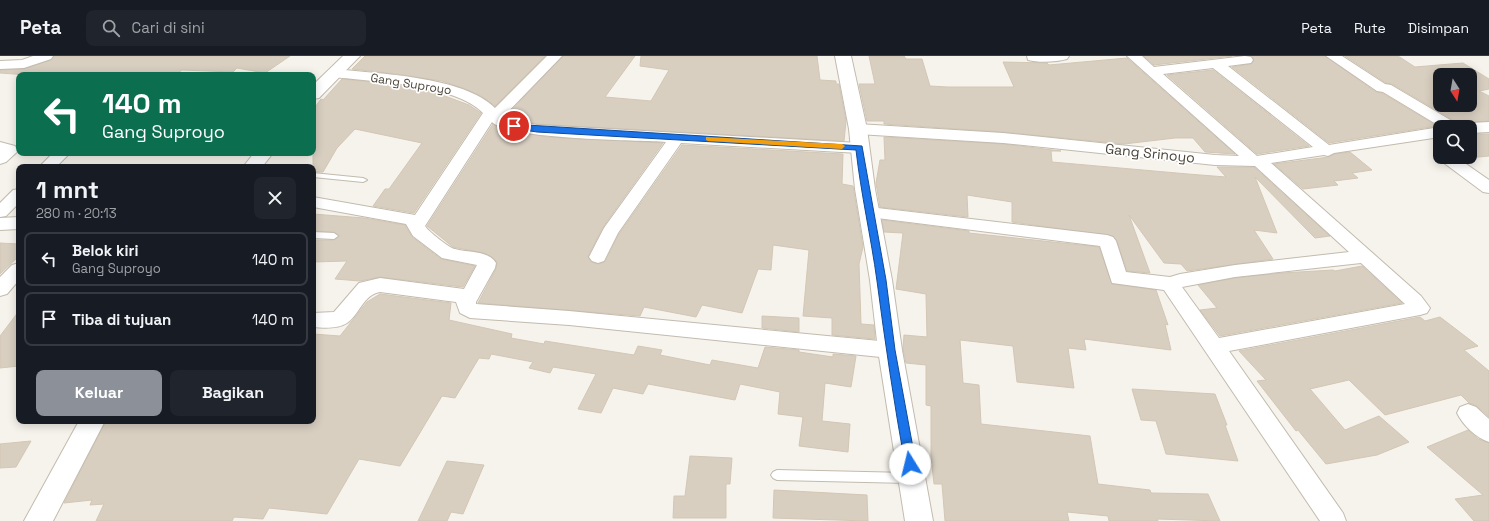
<!DOCTYPE html>
<html lang="id">
<meta charset="utf-8">
<style>
body{margin:0;font-family:"Space Grotesk",sans-serif;background:#20242c;color:#f1f3f6;height:100vh;display:flex;flex-direction:column;font-size:15px;white-space:nowrap}
*{box-sizing:border-box;margin:0}
p{font-size:13px;color:#9ea1a6}
.icon{flex:none;width:22px;height:22px;fill:none;stroke:currentColor;stroke-width:2;stroke-linecap:round;stroke-linejoin:round}
.map{position:relative;flex:1;overflow:hidden}
.details{position:absolute;left:16px;top:108px;width:300px;height:260px;display:flex;flex-direction:column;background:#171b24;border-radius:8px;box-shadow:0 2px 10px #0003}
.details>*{flex:none}
.guide{position:absolute;left:16px;top:16px;width:300px;height:84px;border-radius:8px;box-shadow:0 2px 10px #0003;background:#0b6e4f;color:#fff;overflow:hidden}
.needle{width:26px;rotate:169deg}
.fabs{position:absolute;left:1433px;top:12px;display:grid;gap:8px}
.fabs a{display:grid;place-items:center;width:44px;height:44px;border-radius:8px;background:#171b24;box-shadow:0 2px 10px #0003;font-size:20px}
.pin{position:absolute;display:grid;place-items:center;width:34px;height:34px;color:#fff;margin:-17px;border:2px solid #fff;border-radius:50%;box-shadow:0 1px 4px #0007}
.me{position:absolute;width:44px;margin:-22px;rotate:351deg;stroke-linejoin:round;filter:drop-shadow(0 0 3px #0008)}
.turn{display:flex;align-items:center;gap:14px;height:84px;padding:0 20px;font-size:18px}
.turn .icon{width:52px;height:52px;stroke-width:2.5}
.turn b{display:block;font-size:28px;line-height:34px}
.round{display:grid;place-items:center;flex:none;width:42px;height:42px;border-radius:8px;background:#20242c}
.head{display:flex;align-items:center;justify-content:space-between;height:68px;padding:0 20px}
h1{font-size:24px;font-weight:600;line-height:30px}
.button{display:flex;gap:8px;margin-top:auto;padding:8px 20px}
.button a{flex:1;height:46px;border-radius:8px;background:#8c9099;color:#fff;font-size:16px;font-weight:600;line-height:46px;text-align:center}
.button a+a{background:#20242c;color:#f1f3f6}
ul{padding:0;list-style:none}
li{display:flex;align-items:center;gap:12px;height:54px;margin:0 8px 6px;padding:0 12px;border:2px solid #363941;border-radius:8px}
li div{flex:1}
li b{display:block;font-size:15px}
li em{font-style:normal}
header{display:flex;align-items:center;gap:24px;box-sizing:border-box;height:56px;padding:0 20px;background:#171b24;border-bottom:1px solid #363941}
header strong{font-size:19px}
nav{display:flex;gap:22px;margin-inline-start:auto;font-size:14px}
.search{width:280px;height:36px;background:#20242c;display:flex;align-items:center;gap:10px;box-sizing:border-box;padding:0 14px;border-radius:8px;color:#9ea1a6;font-size:15px}
.map>svg:first-child{display:block}
.building{fill:#d8cfc1;stroke:#d3c7b4;fill-rule:evenodd}
.lines{fill:none;stroke-linecap:round;stroke-linejoin:round}
.service-casing{stroke:#c2bbae;stroke-width:2}
.minor-casing{stroke:#c2bbae;stroke-width:2}
.tertiary-casing{stroke:#c2bbae;stroke-width:2}
.service{fill:#fff;fill-rule:evenodd}
.minor{fill:#fff;fill-rule:evenodd}
.tertiary{fill:#fff;fill-rule:evenodd}
.route{fill:#1a73e8;stroke:#114b97}
.slow{fill:#f59e0b}
.labels{text-anchor:middle;dominant-baseline:central;stroke-width:3.5;stroke-linejoin:round;paint-order:stroke}
.far-street-label{font-size:12px;fill:#4b4439;stroke:#fff}
.street-label{font-size:14px;fill:#4b4439;stroke:#fff}
</style>
<header>
<strong>Peta</strong>
<div class="search"><svg class="icon" aria-label="search" viewBox="0 0 24 24"><circle cx="10" cy="10" r="6"/><path d="M15 15l6 6"/></svg>Cari di sini</div>
<nav><a>Peta</a><a>Rute</a><a>Disimpan</a></nav>
</header>
<div class="map">
<svg width="1489" height="465" viewBox="0 0 1489 465">
<rect width="100%" height="100%" fill="#f6f3ec"/>
<path class="building" d="M54,0H290L265,17L237,12L233,16L182,14L175,19H28L0,17V14L24,13L51,4Z
M365,0H545L495,50L481,40L463,32L442,25L396,18L352,13Z
M563,0H635L605,41L651,45L669,14L640,10L641,0H817L820,24L836,25V28H839L846,65L844,85L537,68L507,62L506,60Z
M869,0H904L906,3H922L930,30L948,31H1014L1003,6L1047,7L1049,9L1127,2L1235,98L1205,96L1193,82H1175L1124,88L1003,76L884,68V65H867L859,28H875Z
M1144,0H1232L1154,9Z
M1252,0H1325L1376,36L1382,37L1437,70L1329,87L1232,11L1251,8L1254,5Z
M1345,0H1398L1415,11L1463,7L1489,23V33L1479,35L1489,40V65L1470,66L1462,71L1458,67L1392,28L1386,27ZM1440,19H1470V49H1440Z
M1213,14L1309,90L1257,98L1167,19Z
M342,23L392,28L434,36L469,49L481,57L414,157L373,150L385,133H389L422,87L355,73L337,92L323,116H313V54L321,43L323,44Z
M493,68L503,73L547,81L663,87L603,171L588,200L591,206L598,208L605,206L619,178L682,89L843,98L842,128L853,130L863,191L859,208L861,268L874,269L875,283L832,279V262L803,260L809,194L773,189L771,214L758,213L742,257L702,249L696,261L644,251L640,260L478,247L496,213L497,206L493,202L484,197L453,191L427,170Z
M1470,78H1489V100L1468,102L1466,101H1470Z
M884,81L1003,88L1061,95H1051L1052,106L1188,118L1226,121L1217,111H1254L1330,180L1315,182L1255,121L1277,177L1254,174L1273,203L1187,215L1181,208L1164,207L1129,159L1150,217L1127,215L1117,185L1113,180L1012,166V146L967,139L968,161L880,151L876,127L880,104H885Z
M1350,96L1372,114L1352,117L1358,122L1334,125L1338,129L1303,133L1274,108L1329,101L1334,98Z
M313,158L364,162L405,169L412,181L441,203L475,210L463,231L380,221L360,225L335,223L347,205L313,206V184H334L340,180L334,176L313,175Z
M882,164L969,175V177L1099,191L1112,228L1156,234L1168,269L1165,268L1171,294L1084,283L1086,294L1068,292L1074,332L1017,326L1013,290L960,284L963,327L979,329L981,368L1090,380L1098,428L1150,434L1151,437L1208,438L1220,465L1157,463L1158,465H1109L1108,460L1067,456L1069,465H945L942,428H934L931,401V350L926,349V309L906,307L903,293L904,279L927,281L926,238L896,233L903,177L884,176Z
M0,187L19,188V200L0,218Z
M1362,210L1402,247L1220,280L1200,254L1217,252L1198,229L1235,222L1282,217L1333,214L1335,215Z
M380,238L451,247L449,264L512,278L511,282L544,288L545,285L634,299L638,290L662,294L660,299L710,309L712,304L758,312L765,291L799,294V296L833,301V298L856,300L851,331L825,327L822,365L850,368L848,396L799,390L803,361L778,358L780,336L740,328L735,344L648,328L643,338L613,332L601,357L578,353L596,318L553,311L550,317L529,312L533,306L491,298L489,303L479,302L455,342L442,340L400,410L359,403L327,458L269,452L263,463L234,461L232,465H96L104,448L90,449L92,444L64,447L106,365H313V278L340,280L367,246Z
M19,255V310L0,312V280Z
M762,260L799,262V276L762,272Z
M1420,261L1425,265L1440,261L1478,290L1464,294L1489,315V361L1477,350L1469,347L1461,339L1385,359L1349,324L1310,333L1345,374L1379,360L1409,386L1377,399L1326,408L1298,374L1296,375L1257,325L1266,324L1239,295Z
M1132,333L1215,338L1227,369H1225L1238,405L1166,398L1156,365L1141,364Z
M1468,374L1478,383L1489,387V465H1474L1455,443L1483,439L1427,391Z
M31,385L16,411L0,412V388Z
M690,400L732,402L730,428H726V462H673L674,440H685Z
M447,405L484,409L463,458L451,456L447,465H418Z
M774,434L867,439L868,465L773,462Z"/>
<g class="lines">
<g class="service-casing">
<path id="service" d="M313,117L363,122L367,124L363,126L313,121Z
M313,176L334,177L338,180L334,183L313,182Z
M777,414L909,417L913,419L915,422L913,425L909,427L777,424L773,422L771,419L773,416Z"/>
</g>
<g class="minor-casing">
<path id="minor" d="M33,0H53L51,3L24,12L0,13V5L22,4Z
M547,0H562L504,60L506,63L537,69L859,87L865,89L867,92L865,95L859,97L681,87L618,177L604,205L598,207L592,205L589,201L604,172L666,86C635,84 510,84 492,66L425,170C428,175 449,192 455,193C469,197 488,194 496,207L495,212L476,246V248L569,255L890,286L897,289L900,294L897,299L890,302L569,269L470,262L460,257L456,246L380,236C363,239 360,258 347,267C338,273 323,272 313,271V257L334,256L359,227L380,222L464,233L477,209L442,202L413,180L406,168L313,151V141L415,159L483,57C455,28 375,26 334,21L329,20L327,17L329,14L334,13C379,18 463,20 495,52Z
M1027,0H1069L1067,3C1056,6 1039,7 1028,4Z
M1127,0H1142L1154,11L1245,0L1251,1L1253,4L1251,7L1228,10L1329,89L1440,71V81L1334,97L1328,100L1324,99L1271,107L1421,240L1430,252L1427,257L1420,259L1229,295L1343,457L1346,465H1320L1164,234L1112,227L1100,190L869,161L863,160L860,156L863,152L869,151L1107,179L1113,181L1116,185L1126,216L1170,221L1180,218L1235,209L1349,196L1255,110L1215,109L1003,87L858,78L853,76L850,73L853,70L858,68L1003,77L1215,99L1239,100ZM1213,12L1313,91L1257,100L1163,18ZM1361,207L1405,248L1219,282L1182,231L1235,221Z
M1326,0H1342L1385,28L1391,29L1457,68L1460,71H1441L1383,36L1377,35Z
M1489,66V76L1470,77V71H1463L1470,67Z
M0,86L15,90L18,95L6,106L0,108Z
M53,97H70L56,111H39Z
M1440,98V101H1456L1489,124V137L1483,136L1440,104L1438,101Z
M19,133V147L6,160L0,161V147L13,134Z
M19,161V173L0,174V162Z
M19,207V224L7,238L0,240V221L12,209Z
M1468,348L1476,351L1489,363V386C1476,382 1463,369 1457,357L1460,351Z"/>
</g>
<g class="tertiary-casing">
<path id="tertiary" d="M343,0H360L319,42L313,43V29Z
M835,0H851L867,73L875,133L892,224L902,294L933,465H905L878,294L870,224L855,133L849,73Z
M254,97H273L262,111H243Z
M79,365H105L53,465H24Z"/>
</g>
<use href="#service" class="service"/>
<use href="#minor" class="minor"/>
<use href="#tertiary" class="tertiary"/>
</g>
<path class="route" d="M511,68L862,90L886,224L895,294L916,408L914,411H906L905,408C894,347 885,286 877,225C871,181 861,138 856,94L537,76L511,72Z"/>
<path class="slow" d="M706,81L842,88L845,90L842,93L708,85L706,84Z"/>
<g class="labels">
<g class="far-street-label">
<text transform="translate(411 28) rotate(9)">Gang Suproyo</text>
</g>
<g class="street-label">
<text transform="translate(1150 97) rotate(6)">Gang Srinoyo</text>
</g>
</g>
</svg>
<div class="fabs">
<a><svg class="needle" viewBox="-14 -14 28 28"><path d="M0-13l5 13h-10z" fill="#e53935"/><path d="M0 13l5-13h-10z" fill="#9ea1a6"/></svg></a>
<a><svg class="icon" aria-label="search" viewBox="0 0 24 24"><circle cx="10" cy="10" r="6"/><path d="M15 15l6 6"/></svg></a>
</div>
<div class="pin" style="left:514px;top:70px;background:#d93025"><svg class="icon" aria-label="arrive" viewBox="0 0 24 24"><path d="M6 21V4h12l-3 4 3 4H6"/></svg></div>
<svg class="me" style="left:910px;top:408px" viewBox="-20 -20 40 40"><circle r="19" fill="#fff"/><path d="M0-13L10 11 0 6-10 11z" fill="#1a73e8"/></svg>
<div class="guide">
<div class="turn"><svg class="icon" aria-label="left" viewBox="0 0 24 24"><path d="M17 20v-9H6M10 6l-5 5 5 5"/></svg><div><b>140 m</b>Gang Suproyo</div></div>
</div>
<section class="details">
<div class="head"><div><h1>1 mnt</h1><p>280 m · 20:13</p></div><a class="round"><svg class="icon" aria-label="close" viewBox="0 0 24 24"><path d="M6 6l12 12M18 6L6 18"/></svg></a></div>
<ul>
<li><svg class="icon" aria-label="left" viewBox="0 0 24 24"><path d="M17 20v-9H6M10 6l-5 5 5 5"/></svg><div><b>Belok kiri</b><p>Gang Suproyo</p></div><em>140 m</em></li>
<li><svg class="icon" aria-label="arrive" viewBox="0 0 24 24"><path d="M6 21V4h12l-3 4 3 4H6"/></svg><div><b>Tiba di tujuan</b></div><em>140 m</em></li>
</ul>
<div class="button"><a>Keluar</a><a>Bagikan</a></div>
</section>
</div>
